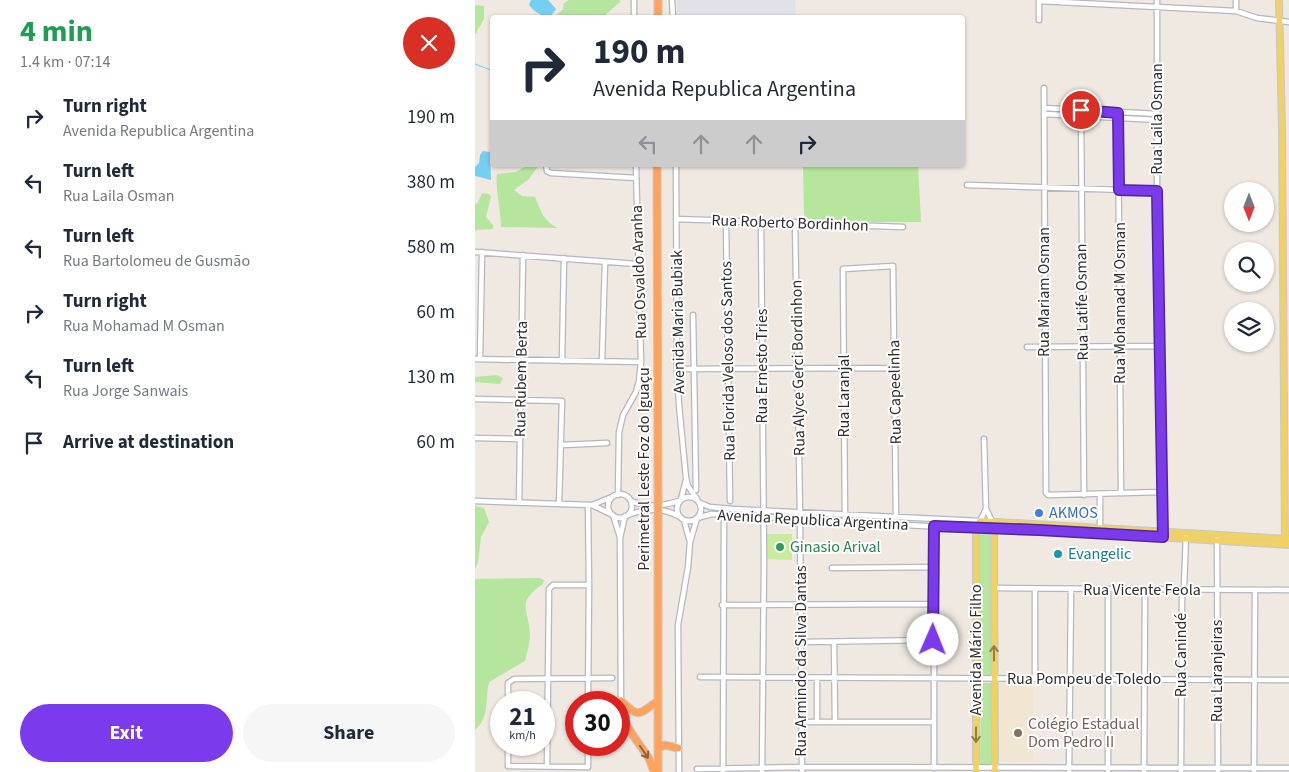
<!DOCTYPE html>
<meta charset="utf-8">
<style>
body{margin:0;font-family:"Source Sans 3",sans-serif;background:#f6f6f7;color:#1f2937;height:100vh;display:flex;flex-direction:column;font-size:19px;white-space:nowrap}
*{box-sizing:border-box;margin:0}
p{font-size:16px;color:#747a83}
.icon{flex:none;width:28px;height:28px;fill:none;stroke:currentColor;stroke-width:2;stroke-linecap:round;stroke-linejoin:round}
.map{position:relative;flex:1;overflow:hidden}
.details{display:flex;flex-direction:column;background:#fff;width:475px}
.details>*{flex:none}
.guide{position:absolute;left:15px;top:15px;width:475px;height:152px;border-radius:5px;box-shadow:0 1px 4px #0004;background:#fff;color:#1f2937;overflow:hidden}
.needle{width:32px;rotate:180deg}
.buttons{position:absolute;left:749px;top:182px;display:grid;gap:10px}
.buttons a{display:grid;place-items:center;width:50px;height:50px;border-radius:50%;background:#fff;box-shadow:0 1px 4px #0004;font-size:25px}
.speed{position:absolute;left:15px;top:691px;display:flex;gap:10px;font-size:25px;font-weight:700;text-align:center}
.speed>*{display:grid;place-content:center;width:65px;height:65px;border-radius:50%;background:#fff;box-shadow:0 1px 4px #0004;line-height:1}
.speed small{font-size:12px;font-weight:400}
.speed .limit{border:8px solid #d22;background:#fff;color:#111}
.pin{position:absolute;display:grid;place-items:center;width:42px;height:42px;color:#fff;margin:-21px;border:2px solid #fff;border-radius:50%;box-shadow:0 1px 5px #0007}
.me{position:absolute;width:55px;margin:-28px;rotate:1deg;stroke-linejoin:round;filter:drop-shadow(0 0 4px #0008)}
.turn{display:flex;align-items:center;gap:18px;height:105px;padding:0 20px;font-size:22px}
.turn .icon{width:65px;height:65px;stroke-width:2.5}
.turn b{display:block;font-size:35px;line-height:42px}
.lanes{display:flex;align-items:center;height:48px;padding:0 20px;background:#0003;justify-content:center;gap:25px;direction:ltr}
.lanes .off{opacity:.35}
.round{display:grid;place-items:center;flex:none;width:52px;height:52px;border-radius:26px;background:#f6f6f7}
.overview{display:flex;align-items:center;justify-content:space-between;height:85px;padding:0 20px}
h1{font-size:30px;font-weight:700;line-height:38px;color:#1e9e55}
.primary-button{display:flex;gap:10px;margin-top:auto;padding:10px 20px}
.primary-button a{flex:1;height:58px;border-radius:30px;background:#7c3aed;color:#fff;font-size:20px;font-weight:700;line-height:58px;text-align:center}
.primary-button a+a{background:#f6f6f7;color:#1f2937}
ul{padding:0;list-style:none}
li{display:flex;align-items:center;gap:15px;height:65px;padding:0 20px}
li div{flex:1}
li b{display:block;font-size:19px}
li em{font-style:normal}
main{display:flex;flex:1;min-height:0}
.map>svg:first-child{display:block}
.industrial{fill:#e3e1e8}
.education{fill:#f0e6d1}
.green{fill:#b6e59e}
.pitch{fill:#c9ec9a}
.water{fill:#75cff0}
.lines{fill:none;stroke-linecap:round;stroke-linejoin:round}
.stream{stroke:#75cff0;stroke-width:1}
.minor-casing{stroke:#b4b7c1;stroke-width:7}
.major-casing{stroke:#c9c9c9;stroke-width:8}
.highway-casing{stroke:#c9c9c9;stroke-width:9}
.minor{stroke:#fff;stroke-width:4.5}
.major{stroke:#f2d163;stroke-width:5.5}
.highway{stroke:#ffa35c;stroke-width:7}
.highway-bridge-casing{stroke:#c9c9c9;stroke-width:9;stroke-linecap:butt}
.highway-bridge{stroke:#ffa35c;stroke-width:7}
.oneway{stroke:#908048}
.oneway2{stroke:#8c6343}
.route-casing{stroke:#51269a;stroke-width:12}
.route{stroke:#7c3aed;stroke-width:9}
.shop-dot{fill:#3f7fe0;stroke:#fff;stroke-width:2}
.leisure-dot{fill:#2e9e5b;stroke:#fff;stroke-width:2}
.culture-dot{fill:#0f9aa8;stroke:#fff;stroke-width:2}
.education-dot{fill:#8d6e63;stroke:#fff;stroke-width:2}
.labels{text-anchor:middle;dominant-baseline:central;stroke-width:4;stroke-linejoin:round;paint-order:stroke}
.street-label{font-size:16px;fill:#2e2e2e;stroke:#fff}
.shop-label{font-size:16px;fill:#366cbe;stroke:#fff;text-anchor:start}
.leisure-label{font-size:16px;fill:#27864d;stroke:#fff;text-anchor:start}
.culture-label{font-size:16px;fill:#0d838f;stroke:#fff;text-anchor:start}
.education-label{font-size:16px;fill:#785e54;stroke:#fff;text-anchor:start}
</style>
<main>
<section class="details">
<div class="overview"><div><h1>4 min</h1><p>1.4 km · 07:14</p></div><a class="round" style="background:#d93025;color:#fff"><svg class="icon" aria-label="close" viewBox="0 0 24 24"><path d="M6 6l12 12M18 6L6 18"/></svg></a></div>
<ul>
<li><svg class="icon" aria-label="right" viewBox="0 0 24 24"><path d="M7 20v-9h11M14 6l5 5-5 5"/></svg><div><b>Turn right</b><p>Avenida Republica Argentina</p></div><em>190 m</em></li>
<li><svg class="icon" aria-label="left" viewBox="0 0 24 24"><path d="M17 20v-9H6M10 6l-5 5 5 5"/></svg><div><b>Turn left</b><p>Rua Laila Osman</p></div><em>380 m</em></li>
<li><svg class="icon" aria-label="left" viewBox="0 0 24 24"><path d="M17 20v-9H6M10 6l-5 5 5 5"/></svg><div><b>Turn left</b><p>Rua Bartolomeu de Gusmão</p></div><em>580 m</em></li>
<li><svg class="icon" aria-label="right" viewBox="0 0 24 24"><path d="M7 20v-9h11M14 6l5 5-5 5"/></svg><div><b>Turn right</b><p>Rua Mohamad M Osman</p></div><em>60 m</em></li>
<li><svg class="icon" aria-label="left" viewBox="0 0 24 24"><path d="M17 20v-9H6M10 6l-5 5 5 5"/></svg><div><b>Turn left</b><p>Rua Jorge Sanwais</p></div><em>130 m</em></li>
<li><svg class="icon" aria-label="arrive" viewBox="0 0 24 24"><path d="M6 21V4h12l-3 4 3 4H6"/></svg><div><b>Arrive at destination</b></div><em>60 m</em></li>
</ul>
<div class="primary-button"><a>Exit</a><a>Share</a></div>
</section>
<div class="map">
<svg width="814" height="772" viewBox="0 0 814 772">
<rect width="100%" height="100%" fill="#efe9e1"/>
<path class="industrial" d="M202,0H320L321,17H202Z"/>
<path class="education" d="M525,683H558V761H524Z"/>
<path class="green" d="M94,0H145V2L130,15V17H80L88,9L89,3Z
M0,5L9,6V19L0,35Z
M53,165H64L54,179L39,190L47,196L60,197C66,211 68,221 83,228L26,227C26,211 20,188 22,174L41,172Z
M328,165H443L446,222H377L360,220H335L329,215Z
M7,193L14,194L16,197L11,217L18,225V229L0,230V204L3,203Z
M22,375L28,378L25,384L0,382V377Z
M0,506L9,508L14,522L6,537L3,563L0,569Z
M517,533V675H505V534Z
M65,578L69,580L68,584C41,603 53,607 55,634C55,644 52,652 50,661L14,682C10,699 15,717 0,730V579Z
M506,683H517V764H505Z"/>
<path class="pitch" d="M292,534H317V560L292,559Z"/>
<path class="water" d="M56,0H73L81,9L75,17C66,17 59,11 54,5Z
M8,151L15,152L16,180L0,176V167L4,163L5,155Z"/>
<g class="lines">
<path class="stream" d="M0,64L18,71"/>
<g class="minor-casing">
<path id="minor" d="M159,0V18
M197,0L198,18
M564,0V20
M682,0V191L687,533
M761,0V11
M564,1L761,11L782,18L814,22
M569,88L571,493L573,495L686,492
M569,108L683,114
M606,110L609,495
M643,113L646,493
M569,114L683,120
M71,165L72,171L76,173L161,178
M201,165L202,369L204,405L211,478L213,486L222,499
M492,185L682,191
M201,219L428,227
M251,221L255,501
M286,221L289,561L287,772
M320,222L325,513
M0,252L162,264
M218,315L221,490
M552,347L684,346
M0,359L166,362
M5,359L7,252
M87,361L89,258
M127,361L130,262
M202,369L420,368
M0,399L87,401L84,504
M0,438L45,439
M509,439L511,509L517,521
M87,445L132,443
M133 506a12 12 0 1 1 24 0a12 12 0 1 1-24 0Z
M143,495L144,432L148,415L161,392L164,381L166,362L161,165
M202 509a12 12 0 1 1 24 0a12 12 0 1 1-24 0Z
M206,499L211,480
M0,501L117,505L138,515L145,537
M156,501C173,508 187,506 204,501
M44,503L48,255
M225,503L235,507L258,509L505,521L511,509
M113,505L114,585L113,702
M117,505L137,497
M153,515C170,509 186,507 203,516
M209,520L215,542
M325,520L327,772
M370,522L368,269L418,266L421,517
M459,526V768
M625,528V494
M742,538L743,772
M357,568L458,567
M519,588L814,590
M560,590V679
M247,605L459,604
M326,642L459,640
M359,642L360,722
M225,677L814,680
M342,678V722
M146,701L145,538L150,516
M33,702V683L39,679L137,678
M326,722H458
M33,745V766L113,767V745
M72,766L74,589L78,585H114
M222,769L327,767L814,768
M204,772L203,625L213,567L215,542L222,518L237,514L501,529
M248,772L249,515
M594,772L596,590
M633,772V590
M669,772L670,590
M706,772L707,594L709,586L711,536
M779,772L780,590"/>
</g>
<g class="major-casing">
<path id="major" d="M804,0L807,129L810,544
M519,527L520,772
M501,529L564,530L814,545
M501,772V529L505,521L814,539"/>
</g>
<g class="highway-casing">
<path id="highway" d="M183,18V0
M182,165L183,497
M183,519V772
M146,701C146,725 162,739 173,757C176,762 177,767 179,772
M146,701C165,719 163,714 183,701
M183,749L189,745L203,748"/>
</g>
<use href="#minor" class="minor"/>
<use href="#major" class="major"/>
<use href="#highway" class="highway"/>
<g class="highway-bridge-casing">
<path id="highway-bridge" d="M183,497V519"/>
</g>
<use href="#highway-bridge" class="highway-bridge"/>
</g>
<defs><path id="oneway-shaft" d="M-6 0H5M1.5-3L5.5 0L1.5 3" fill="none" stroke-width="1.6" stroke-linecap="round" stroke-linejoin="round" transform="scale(1.25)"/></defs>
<g class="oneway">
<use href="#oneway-shaft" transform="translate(519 653) rotate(-90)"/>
<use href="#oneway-shaft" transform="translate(501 735) rotate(90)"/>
</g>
<use class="oneway2" href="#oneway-shaft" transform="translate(169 752) rotate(56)"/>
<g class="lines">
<g class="route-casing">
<path id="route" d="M458,640L459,526L564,530L688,537L682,191L644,190L643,113L606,110"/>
</g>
<use href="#route" class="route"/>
</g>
<circle class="shop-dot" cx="564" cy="513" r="5"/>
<circle class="leisure-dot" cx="305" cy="547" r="5"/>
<circle class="culture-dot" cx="583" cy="554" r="5"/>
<circle class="education-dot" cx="543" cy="733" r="5"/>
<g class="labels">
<g class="street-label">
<text transform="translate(682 119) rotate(-90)">Rua Laila Osman</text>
<text transform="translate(315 223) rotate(2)">Rua Roberto Bordinhon</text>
<text transform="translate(164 272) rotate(-92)">Rua Osvaldo Aranha</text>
<text transform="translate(569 292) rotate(-90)">Rua Mariam Osman</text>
<text transform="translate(607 302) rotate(-91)">Rua Latife Osman</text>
<text transform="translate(645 303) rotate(-90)">Rua Mohamad M Osman</text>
<text transform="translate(203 322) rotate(-91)">Avenida Maria Bubiak</text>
<text transform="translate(253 361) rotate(-91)">Rua Florida Veloso dos Santos</text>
<text transform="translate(287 366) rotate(-90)">Rua Ernesto Tries</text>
<text transform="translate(323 368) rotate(-91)">Rua Alyce Gerci Bordinhon</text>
<text transform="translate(46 379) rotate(-89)">Rua Rubem Berta</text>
<text transform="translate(420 392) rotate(-91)">Rua Capeelinha</text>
<text transform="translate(369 396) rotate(-90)">Rua Laranjal</text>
<text transform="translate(169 469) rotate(-90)">Perimetral Leste Foz do Iguaçu</text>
<text transform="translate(338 520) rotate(3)">Avenida Republica Argentina</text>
<text x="667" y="590">Rua Vicente Feola</text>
<text transform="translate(501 650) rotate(-90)">Avenida Mário Filho</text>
<text transform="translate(706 655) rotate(-90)">Rua Canindé</text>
<text transform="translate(326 661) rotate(-90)">Rua Armindo da Silva Dantas</text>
<text transform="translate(742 671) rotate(-90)">Rua Laranjeiras</text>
<text x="609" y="679">Rua Pompeu de Toledo</text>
</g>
<g class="shop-label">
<text x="574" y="513">AKMOS</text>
</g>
<g class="leisure-label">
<text x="315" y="547">Ginasio Arival</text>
</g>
<g class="culture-label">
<text x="593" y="554">Evangelic</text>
</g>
<g class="education-label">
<text x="553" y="724">Colégio Estadual<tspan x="553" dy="18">Dom Pedro II</tspan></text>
</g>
</g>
</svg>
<div class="buttons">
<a><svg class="needle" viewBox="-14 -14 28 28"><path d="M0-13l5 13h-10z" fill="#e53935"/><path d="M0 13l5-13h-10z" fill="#747a83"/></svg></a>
<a><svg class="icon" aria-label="search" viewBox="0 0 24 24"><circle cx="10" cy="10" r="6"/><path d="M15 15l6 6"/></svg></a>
<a><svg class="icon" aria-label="layers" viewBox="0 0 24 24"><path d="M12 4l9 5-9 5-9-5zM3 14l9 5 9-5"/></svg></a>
</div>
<div class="speed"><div>21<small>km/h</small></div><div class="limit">30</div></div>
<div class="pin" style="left:606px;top:110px;background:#d93025"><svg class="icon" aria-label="arrive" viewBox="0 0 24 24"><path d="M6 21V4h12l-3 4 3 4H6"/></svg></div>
<svg class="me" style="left:458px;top:640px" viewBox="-20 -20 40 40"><circle r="19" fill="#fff"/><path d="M0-13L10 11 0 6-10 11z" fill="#7c3aed"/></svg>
<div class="guide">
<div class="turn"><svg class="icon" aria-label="right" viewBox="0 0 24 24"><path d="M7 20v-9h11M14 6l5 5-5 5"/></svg><div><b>190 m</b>Avenida Republica Argentina</div></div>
<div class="lanes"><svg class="icon off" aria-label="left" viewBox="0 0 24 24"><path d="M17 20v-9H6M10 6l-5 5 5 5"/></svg><svg class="icon off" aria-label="ahead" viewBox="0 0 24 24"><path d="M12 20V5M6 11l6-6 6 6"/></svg><svg class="icon off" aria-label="ahead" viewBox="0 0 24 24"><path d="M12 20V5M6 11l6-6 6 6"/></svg><svg class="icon" aria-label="right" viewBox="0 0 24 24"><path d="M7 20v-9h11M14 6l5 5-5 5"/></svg></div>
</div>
</div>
</main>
